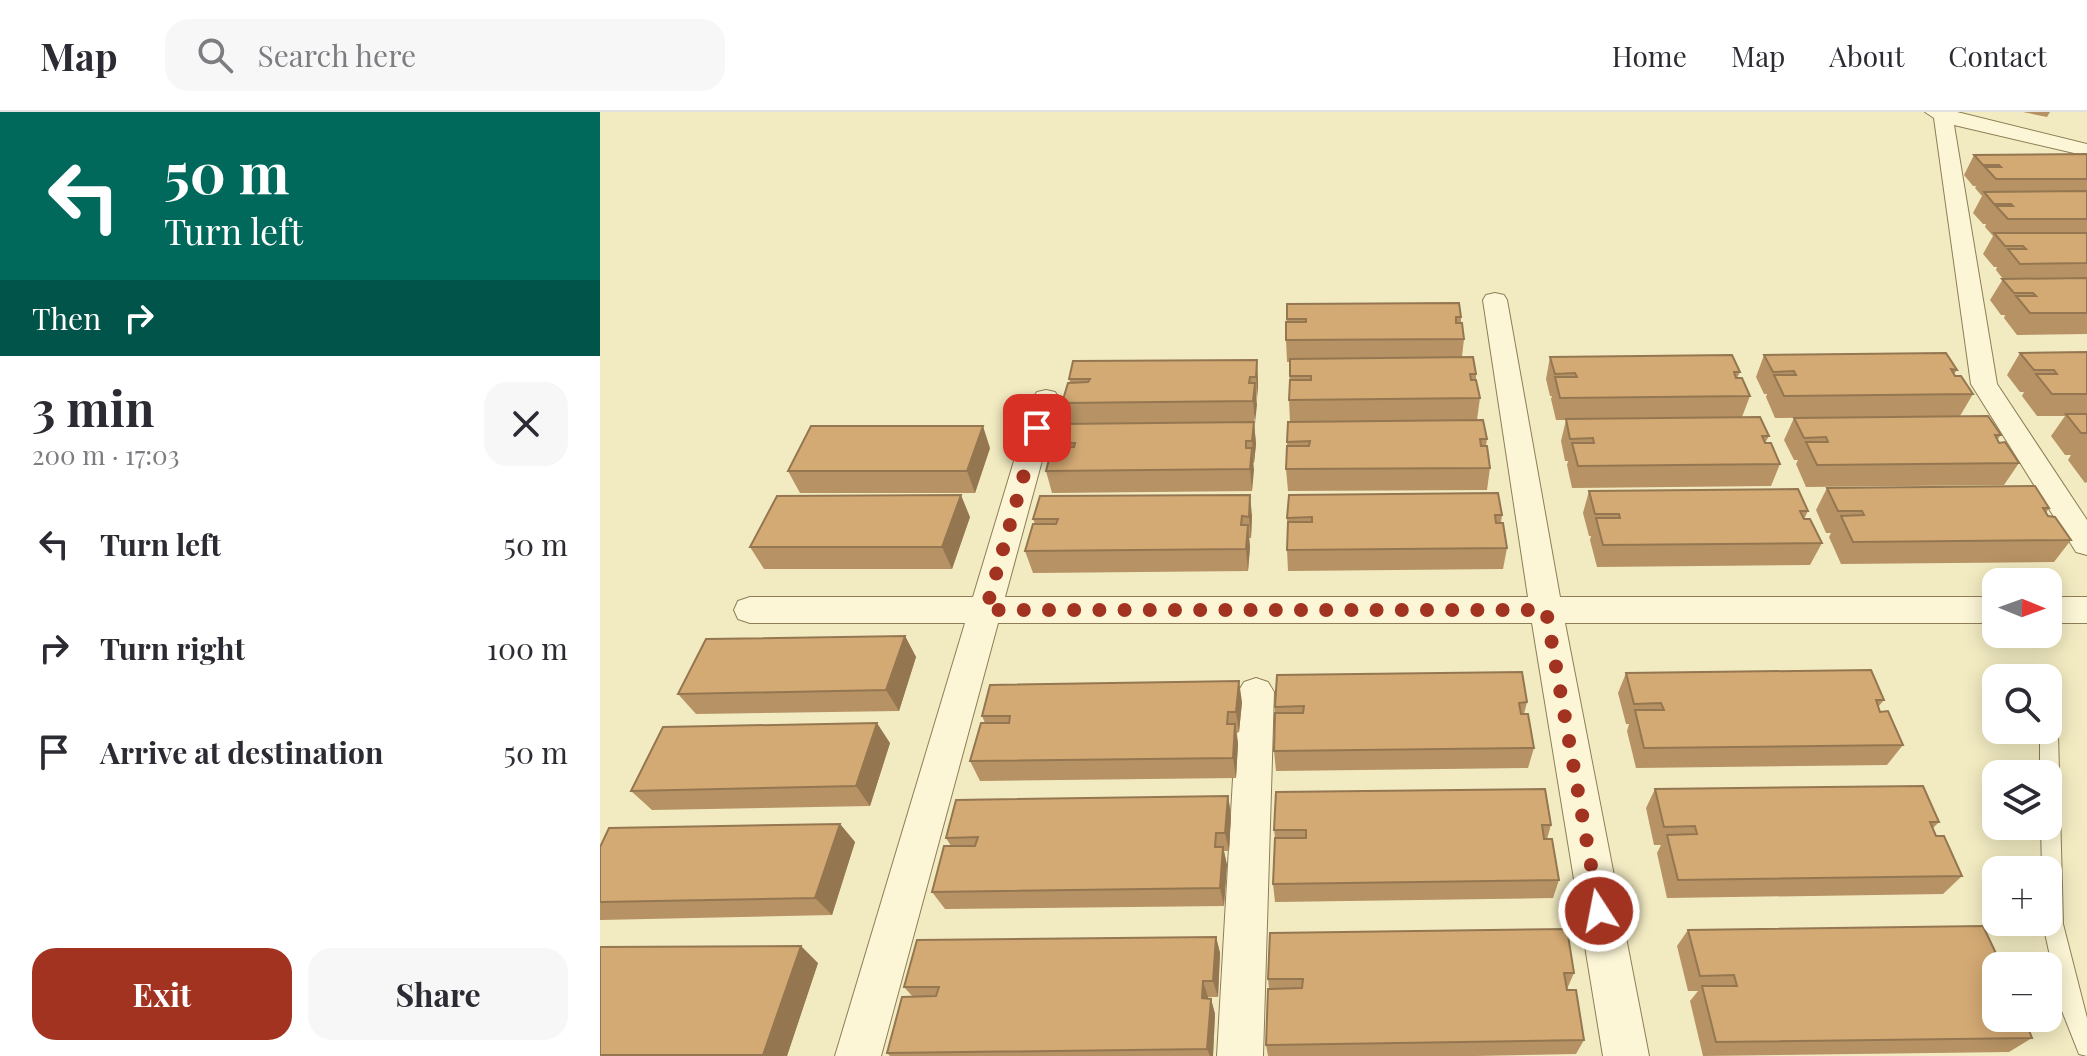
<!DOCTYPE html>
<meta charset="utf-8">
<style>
body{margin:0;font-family:"Playfair Display",serif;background:#f7f7f7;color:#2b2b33;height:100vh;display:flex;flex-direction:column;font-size:30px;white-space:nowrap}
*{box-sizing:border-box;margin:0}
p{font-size:26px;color:#7c7c81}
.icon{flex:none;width:44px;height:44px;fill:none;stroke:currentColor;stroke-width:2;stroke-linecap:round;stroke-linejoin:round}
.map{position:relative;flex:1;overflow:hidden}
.sheet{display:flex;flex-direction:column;background:#fff;width:600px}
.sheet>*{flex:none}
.banner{background:#00695c;color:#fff;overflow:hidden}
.needle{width:52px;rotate:91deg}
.fabs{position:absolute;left:1382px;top:456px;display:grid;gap:16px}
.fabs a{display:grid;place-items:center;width:80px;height:80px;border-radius:16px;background:#fff;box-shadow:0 4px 20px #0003;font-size:40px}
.pin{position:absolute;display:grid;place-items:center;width:68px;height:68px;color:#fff;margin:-34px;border-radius:16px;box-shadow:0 4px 12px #0006}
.me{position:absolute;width:88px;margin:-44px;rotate:349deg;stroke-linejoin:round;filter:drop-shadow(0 0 6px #0008)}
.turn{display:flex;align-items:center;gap:28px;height:168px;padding:0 32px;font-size:36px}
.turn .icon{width:104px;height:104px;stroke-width:2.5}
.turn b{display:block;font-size:56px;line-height:68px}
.then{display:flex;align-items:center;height:76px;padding:0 32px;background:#0003;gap:16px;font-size:30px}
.round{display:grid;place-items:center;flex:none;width:84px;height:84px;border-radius:24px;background:#f7f7f7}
.overview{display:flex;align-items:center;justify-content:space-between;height:136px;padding:0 32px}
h1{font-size:48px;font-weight:700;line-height:60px}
.primary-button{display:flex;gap:16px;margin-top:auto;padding:16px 32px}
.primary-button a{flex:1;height:92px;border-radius:24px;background:#a33321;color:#fff;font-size:32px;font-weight:700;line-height:92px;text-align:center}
.primary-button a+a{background:#f7f7f7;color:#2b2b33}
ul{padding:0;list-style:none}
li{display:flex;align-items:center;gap:24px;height:104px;padding:0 32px}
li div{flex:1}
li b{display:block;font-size:30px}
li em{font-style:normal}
header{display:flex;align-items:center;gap:48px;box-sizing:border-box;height:112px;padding:0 40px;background:#fff;border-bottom:2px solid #e1e1e2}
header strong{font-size:38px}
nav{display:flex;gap:44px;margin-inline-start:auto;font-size:28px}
.search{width:560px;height:72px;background:#f7f7f7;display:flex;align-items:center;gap:20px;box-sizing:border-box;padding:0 28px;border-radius:24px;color:#7c7c81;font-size:30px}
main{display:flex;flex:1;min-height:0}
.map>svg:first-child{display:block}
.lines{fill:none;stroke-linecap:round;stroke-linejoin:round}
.service-casing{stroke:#8e7d57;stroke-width:2}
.minor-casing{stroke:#8e7d57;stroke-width:2}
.service{fill:#fcf6d6;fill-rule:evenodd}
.minor{fill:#fcf6d6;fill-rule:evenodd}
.wall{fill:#b69264}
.shaded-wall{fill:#947751}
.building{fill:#d4aa74;stroke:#947751;stroke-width:2}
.route{stroke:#a33321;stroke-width:14;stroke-dasharray:0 25.2}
</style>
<header>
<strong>Map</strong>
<div class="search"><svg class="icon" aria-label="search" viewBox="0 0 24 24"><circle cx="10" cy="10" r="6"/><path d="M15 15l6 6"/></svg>Search here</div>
<nav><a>Home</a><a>Map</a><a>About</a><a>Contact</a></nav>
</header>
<main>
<section class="sheet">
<div class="banner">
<div class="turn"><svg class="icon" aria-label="left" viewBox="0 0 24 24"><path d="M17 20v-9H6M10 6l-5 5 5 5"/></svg><div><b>50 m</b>Turn left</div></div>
<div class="then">Then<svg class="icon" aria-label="right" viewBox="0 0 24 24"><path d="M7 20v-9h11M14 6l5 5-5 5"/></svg></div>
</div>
<div class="overview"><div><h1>3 min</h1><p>200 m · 17:03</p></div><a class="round"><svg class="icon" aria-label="close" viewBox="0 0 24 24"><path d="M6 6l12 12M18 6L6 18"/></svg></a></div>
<ul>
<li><svg class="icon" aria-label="left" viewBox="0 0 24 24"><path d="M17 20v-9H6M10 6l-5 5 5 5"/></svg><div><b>Turn left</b></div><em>50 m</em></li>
<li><svg class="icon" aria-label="right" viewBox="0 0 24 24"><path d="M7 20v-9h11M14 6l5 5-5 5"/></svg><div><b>Turn right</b></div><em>100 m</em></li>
<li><svg class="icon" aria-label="arrive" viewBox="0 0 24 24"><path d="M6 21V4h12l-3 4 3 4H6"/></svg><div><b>Arrive at destination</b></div><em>50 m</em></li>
</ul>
<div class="primary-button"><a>Exit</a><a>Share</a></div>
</section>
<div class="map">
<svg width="1487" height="944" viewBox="0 0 1487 944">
<rect width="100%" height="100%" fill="#f2ebc2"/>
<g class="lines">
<g class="service-casing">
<path id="service" d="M1448,577L1454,579L1457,584L1463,812L1487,906V944L1479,942L1462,899L1443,812L1448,810V758H1442L1441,714H1448V662H1440V618H1448Z"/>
</g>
<g class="minor-casing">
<path id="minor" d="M1325,0H1357L1487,32V44L1354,13L1397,272L1487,408V443L1476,440L1371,272L1334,6Z
M895,181L904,183L907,188L960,485H1396V511H965L1049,944H1003L932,511H398L281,944H235L365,511H150L138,507L134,498L138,489L150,485H373L433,286L437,280L446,278L455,280L459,286L405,485H928L883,188L886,183Z
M1448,485H1487V511H1448Z
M656,566L668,570L674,580L663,944H617L638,580L644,570Z"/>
</g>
<use href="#service" class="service"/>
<use href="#minor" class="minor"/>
</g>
<path class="wall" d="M1423,0H1450L1447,5Z
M1487,42V222L1417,223L1404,206L1405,203H1401L1390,188L1403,167L1396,158L1397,155H1394L1383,142L1393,124L1385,115L1386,112H1383L1373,101L1382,84L1375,76L1376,74H1373L1364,63L1374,43Z
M687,192L861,205V211L864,227L862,245L876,262V268L880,286L877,308L887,327L886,334L890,356L887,378L688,379L686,357L688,310H690L689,288L690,250H687L686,228Z
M1487,240V370L1485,371L1468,348L1471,343H1465L1451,324L1465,304H1437L1422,284L1424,280H1420L1407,263L1420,241Z
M1164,243L1357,258L1354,262L1373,282L1360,304L1175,306L1166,285L1167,282H1164L1156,265Z
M950,245L1140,260L1137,266L1150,284L1142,305L1169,324L1165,331L1180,352L1171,374L972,376L967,353L968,349H965L961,329L966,308H956L951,287L952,284H950L946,267Z
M657,248L658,270L654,311L656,332L654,351H653L652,379L452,381L446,359L454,336L452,332L468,312L462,291L470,270L469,267Z
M1194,306L1401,323L1397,328L1419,351L1404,373L1206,375L1196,352L1198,348H1194L1184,328Z
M390,336L375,381H200L188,359Z
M1227,376L1449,396L1446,401L1448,404L1471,428L1454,450L1241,452L1229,425L1231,421H1226L1216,398Z
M989,379L1208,399L1204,407L1222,431L1210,453L997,455L990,428L991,424H989L983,401Z
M902,403L901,411L907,436L903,457L688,459L687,438V406Z
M652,404L651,426H649L650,435L648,459L433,461L425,439L435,412L433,407Z
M370,405L352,457H164L150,435Z
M305,524L316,545L299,599L96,602L78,582Z
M1026,561L1284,588L1278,595L1280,600L1303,633L1287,653L1036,656L1027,619L1029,612H1026L1018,581Z
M642,590L639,620L637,621L638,632L636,666L380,669L370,649L385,611L382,604Z
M927,590L924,602L934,636L928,656L676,659L674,639L675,595Z
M290,631L270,694L52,698L31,679Z
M1055,677L1339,710L1333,716L1336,724L1362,764L1343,782L1067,786L1057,741L1061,733H1054L1046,696Z
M628,684L631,703L629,739H624L627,753L624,794L345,797L332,780L351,734L346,726Z
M240,712L255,730L232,803L0,808V735Z
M951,713L947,727L959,768L953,786L675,790L673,772L675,726L674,718Z
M1088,818L1396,854V906L1432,926L1409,940L1103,944L1090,889L1098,879H1088L1077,834Z
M616,825L620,841L618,885H608V887H611L615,902L613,944H290L287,941L313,885L304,875Z
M0,835L218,851L187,944H0Z
M974,861L967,877L984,928L976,942L875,944H668L666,933L669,877L668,867Z"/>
<path class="shaded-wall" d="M657,248L658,270V287L656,265Z
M655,271L657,293L655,311L653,289Z
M654,310L656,332L654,351L652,329Z
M383,314L390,336L375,381L367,359Z
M652,336L654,358L652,379L650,357Z
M361,383L370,405L352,457L342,435Z
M650,383L652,404L651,426L649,405Z
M648,413L650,435L648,459L646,437Z
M305,524L316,545L299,599L286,578Z
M639,569L642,590L639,620L636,600Z
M277,611L290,631L270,694L256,674Z
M635,612L638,632L636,666L633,646Z
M628,684L631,703L629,739L625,721Z
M240,712L255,730L232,803L215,786Z
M623,735L627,753L624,794L620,776Z
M616,825L620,841L618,885L613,869Z
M201,834L218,851L187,944H164L163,943Z
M603,869L608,885L607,902L602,886Z
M611,887L615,902L613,944H610L607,937Z"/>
<path class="building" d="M1487,42V67H1396L1385,55H1401L1399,53H1383L1374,43Z
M1487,79V107H1408L1396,94H1413L1411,92H1394L1384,80Z
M1394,121H1487V151L1420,152L1408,137H1426L1423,134H1405Z
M1487,166V201H1430L1416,184H1436L1433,181H1414L1402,167Z
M859,191L861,205H856V211H862L864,227L686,228V210H706V207H687V192Z
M1487,240V282H1452L1436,262H1457L1454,258H1434L1420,241Z
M1346,241L1357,258L1351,257L1355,264H1361L1373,282L1184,284L1174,263H1196L1194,259L1173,260L1164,243Z
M1132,243L1140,260H1134L1136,266H1142L1150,284L960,286L955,265H977L975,261L955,262L950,245Z
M873,245L876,262H870L871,268H876L880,286L689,288L690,268H711V264H690V247Z
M657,248L656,265H650L649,271H655L653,289L462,291L468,271L488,270L490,267H469L473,249Z
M1466,302H1487V321H1481Z
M1388,304L1401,323H1395L1399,331L1405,330L1419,351L1217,353L1206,330H1228L1226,325L1204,326L1194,306Z
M1160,305L1169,324H1162L1165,331H1171L1180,352L978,354L972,331H994L993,326L970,327L966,307Z
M883,308L887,327H880L881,334H887L890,356L686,357L687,334H709L710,329L687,330L688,310Z
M654,310L652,329H646V336H652L650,357L446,359L452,336L474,335L475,331L452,332L458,312Z
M211,314H383L367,359H188Z
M1435,374L1449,396H1443L1448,404L1455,405L1471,428L1253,430L1241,404L1264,403L1262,399H1238L1227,376Z
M1198,377L1208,399H1200L1204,407H1210L1222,431L1003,433L996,406H1020L1019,402H995L989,379Z
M898,381L902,403H895L896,411H903L907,436L687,438L688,410H712V405L687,406L689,383Z
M361,383L342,435H150L177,384Z
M650,383L649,405L642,404L641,413H648L646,437L425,439L433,412H456L458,407H433L440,384Z
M305,524L286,578L78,582L106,527Z
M1271,558L1284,588H1276L1280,600L1288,599L1303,633L1044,636L1035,598H1064L1061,591L1034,592L1026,561Z
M922,560L927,590L919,591L921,602H928L934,636L674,639L675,601H703L704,594L675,595L677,563Z
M639,569L636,600H628L627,612H635L633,646L370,649L381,611H409L410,604H382L390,573Z
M277,611L256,674L31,679L63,615Z
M1323,674L1339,710H1330L1336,724H1344L1362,764L1078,768L1067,723L1097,722L1095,714L1064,715L1055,677Z
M945,677L951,713H942L944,727H952L959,768L673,772L675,726H706V718H674L676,680Z
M628,684L625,721H616L615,735H623L620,776L332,780L344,734H375L378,725L346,726L356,688Z
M240,712L215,786L0,790V735L9,716Z
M1383,814L1402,854H1396V858H1394L1396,863V906H1424L1432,926L1116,930L1102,874H1137L1134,863L1100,864L1088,818Z
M967,817L974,861H964L967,878H976L984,928L666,933L668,877L702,876L703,867H668L670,821Z
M616,825L613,869H603L602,886L611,887L607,937L287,941L302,885L336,884L339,875H304L317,828Z
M201,834L163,943H0V835Z"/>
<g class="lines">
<path class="route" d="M437,316L386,498H946L999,799"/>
</g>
</svg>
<div class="fabs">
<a><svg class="needle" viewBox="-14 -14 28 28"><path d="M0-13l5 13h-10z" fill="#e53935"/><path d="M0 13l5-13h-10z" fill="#7c7c81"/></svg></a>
<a><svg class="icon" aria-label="search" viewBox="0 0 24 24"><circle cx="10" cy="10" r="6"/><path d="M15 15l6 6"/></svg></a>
<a><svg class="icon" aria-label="layers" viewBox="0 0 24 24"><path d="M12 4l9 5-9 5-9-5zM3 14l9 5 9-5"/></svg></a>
<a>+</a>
<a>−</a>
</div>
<div class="pin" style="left:437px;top:316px;background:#d93025"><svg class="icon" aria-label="arrive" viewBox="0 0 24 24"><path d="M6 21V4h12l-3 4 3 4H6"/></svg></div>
<svg class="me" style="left:999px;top:799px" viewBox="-20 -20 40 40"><circle r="17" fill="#a33321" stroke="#fff" stroke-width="3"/><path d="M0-11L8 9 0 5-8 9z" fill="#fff"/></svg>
</div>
</main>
